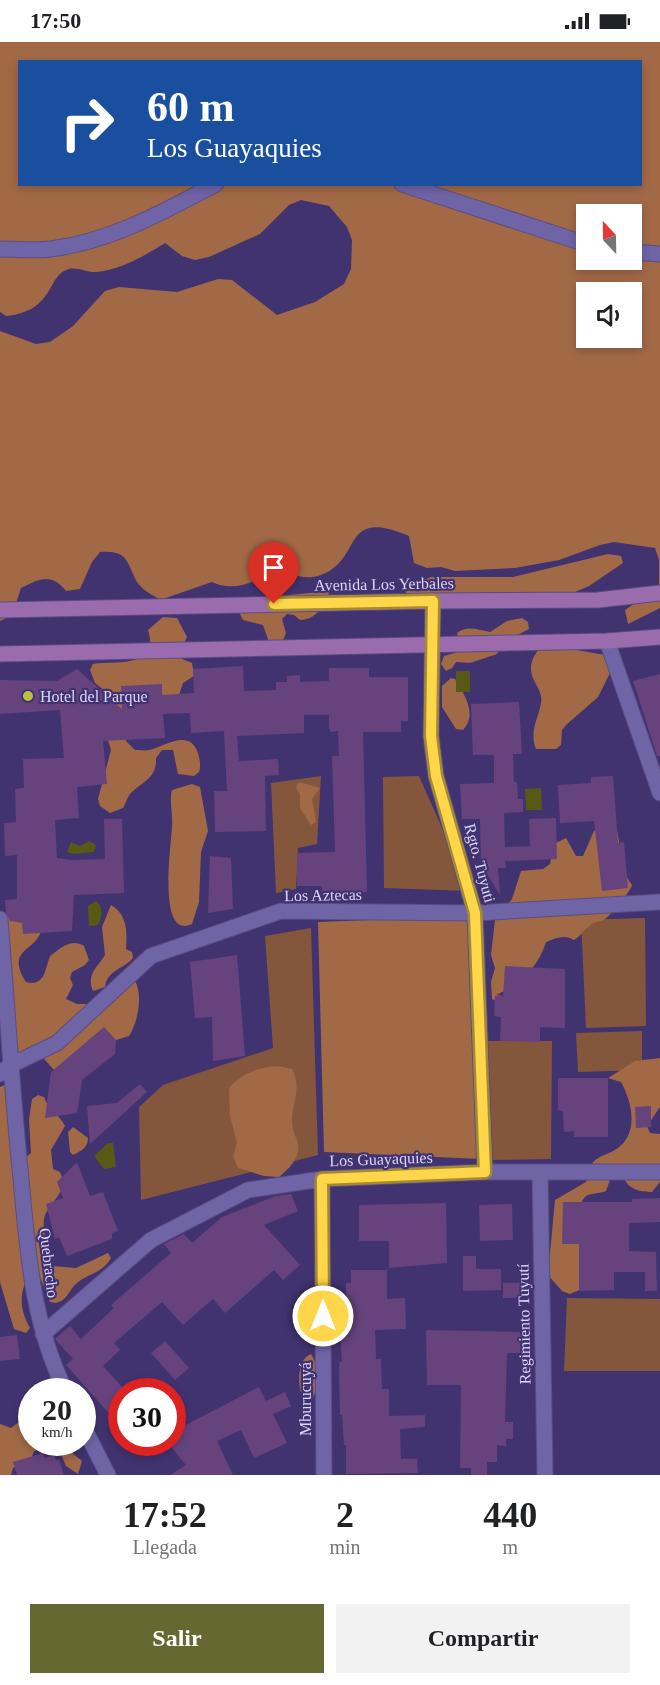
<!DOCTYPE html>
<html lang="es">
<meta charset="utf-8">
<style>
body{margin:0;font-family:Georgia,serif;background:#f2f2f2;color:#202124;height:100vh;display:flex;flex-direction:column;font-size:22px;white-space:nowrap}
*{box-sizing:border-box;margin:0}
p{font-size:20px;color:#757577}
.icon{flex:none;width:33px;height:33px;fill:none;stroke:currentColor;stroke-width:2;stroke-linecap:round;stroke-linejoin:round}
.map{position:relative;height:1433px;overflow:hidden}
.drawer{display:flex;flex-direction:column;background:#fff;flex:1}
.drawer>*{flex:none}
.hud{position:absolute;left:18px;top:18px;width:624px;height:126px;border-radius:0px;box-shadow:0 3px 9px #0003;background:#1a4fa0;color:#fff;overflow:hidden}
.needle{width:39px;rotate:338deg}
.buttons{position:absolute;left:576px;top:162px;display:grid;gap:12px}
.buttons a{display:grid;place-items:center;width:66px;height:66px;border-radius:0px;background:#fff;box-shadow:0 3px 9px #0003;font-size:30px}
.speed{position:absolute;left:18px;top:1336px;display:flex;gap:12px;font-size:30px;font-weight:700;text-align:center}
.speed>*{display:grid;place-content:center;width:78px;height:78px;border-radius:50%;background:#fff;box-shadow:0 3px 9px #0003;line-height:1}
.speed small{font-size:15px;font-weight:400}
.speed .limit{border:9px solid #d22;background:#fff;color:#111}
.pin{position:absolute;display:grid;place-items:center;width:51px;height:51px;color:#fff;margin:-62px -26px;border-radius:50% 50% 50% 0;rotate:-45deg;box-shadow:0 0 6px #0007}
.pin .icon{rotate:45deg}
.me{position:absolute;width:66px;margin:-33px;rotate:0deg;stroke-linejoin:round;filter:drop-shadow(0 0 4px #0008)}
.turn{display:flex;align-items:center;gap:21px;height:126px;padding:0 30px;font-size:27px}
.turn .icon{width:78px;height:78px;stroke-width:2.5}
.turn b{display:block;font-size:42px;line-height:51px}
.eta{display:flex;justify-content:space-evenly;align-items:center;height:102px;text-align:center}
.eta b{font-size:36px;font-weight:600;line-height:42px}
.action{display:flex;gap:12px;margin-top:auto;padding:12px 30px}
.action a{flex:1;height:69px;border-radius:0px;background:#666832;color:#fff;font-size:24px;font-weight:600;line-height:69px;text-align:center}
.action a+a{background:#f2f2f2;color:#202124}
.status{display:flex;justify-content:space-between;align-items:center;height:42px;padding:0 30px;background:#fff;direction:ltr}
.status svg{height:16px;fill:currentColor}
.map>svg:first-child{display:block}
.green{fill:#84573c}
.forest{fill:#a26947;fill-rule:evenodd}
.water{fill:#585915}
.building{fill:#67437e}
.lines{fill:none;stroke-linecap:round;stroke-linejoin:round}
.street-casing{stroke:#5a4d82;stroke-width:17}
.secondary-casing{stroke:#5a4d82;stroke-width:17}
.street{stroke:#6f64a6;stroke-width:15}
.secondary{stroke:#9a6cae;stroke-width:15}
.route-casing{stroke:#a68a30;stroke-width:15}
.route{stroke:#ffd54a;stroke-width:10}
.poi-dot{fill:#bcbf43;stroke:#413370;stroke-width:2}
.labels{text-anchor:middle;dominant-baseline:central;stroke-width:4.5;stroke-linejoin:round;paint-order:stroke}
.street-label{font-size:16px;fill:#dbd6fb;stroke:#413370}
.poi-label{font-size:16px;fill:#dbd6fb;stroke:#413370;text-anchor:start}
</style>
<div class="status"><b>17:50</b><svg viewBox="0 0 49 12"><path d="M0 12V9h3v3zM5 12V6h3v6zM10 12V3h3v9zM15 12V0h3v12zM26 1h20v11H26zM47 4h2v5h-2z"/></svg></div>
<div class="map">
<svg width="660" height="1433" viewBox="0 0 660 1433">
<rect width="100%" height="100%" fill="#413370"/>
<path class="green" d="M321,734L317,802L298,806L296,847L276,851L271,741Z
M419,734L470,849L384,846L383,735Z
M645,876L646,984L586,986L581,878Z
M311,886L318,1113L141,1158L139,1065L163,1043L273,1006L265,894Z
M642,989V1028L578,1030L576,991Z
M487,999H552L551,1117L487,1118Z
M567,1256L660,1257V1329H564Z"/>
<path class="forest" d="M0,0H660V566L628,582L625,568L659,545V518L655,506L614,500L600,503L559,518L515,526L455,529L441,525L427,526L414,521L409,494C338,464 365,520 318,534C301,539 288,528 272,530C268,531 265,535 260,536C244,544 228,548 212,540L160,558C153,553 142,548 137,540C126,519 128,508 100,510L92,520L80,547L66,549C52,531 40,536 21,546L12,573L0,579V289L36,302L50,300L73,284L105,249L119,245L177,250L218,237L232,238L277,273L315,260L344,242L351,227L352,198L347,185L329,164L301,158L289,163L260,192L209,215L195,218L182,214L165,201C144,214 122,227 97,230C88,231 78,225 69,227C46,233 56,269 6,274L0,270ZM20,20H640V142H20ZM586,172H632V218H586ZM586,250H632V296H586Z
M608,512L621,514L623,521L589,544L561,556L491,550L404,558L407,545L431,535H513Z
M330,549C324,563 317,578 300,578L294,573L287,572L282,577L286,591L283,598L270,603L263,583L243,578L240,572L243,566L269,555Z
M163,575L177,576L187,595L179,611L182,617L192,621L194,634L183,641L179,653L124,683L126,699L135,708C139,708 145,709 149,708C166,704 189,686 198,711C200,718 201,723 199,730L194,734L178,732L173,708H162L156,716C157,734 146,738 133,749C128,752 126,761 123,766L110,771L100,764L98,757L111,708L105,689L108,655L105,649L95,641L90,628L93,622C107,619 146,625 150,603C151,599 149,592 148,588Z
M522,576L528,580L529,587L504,600L497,612L470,621L456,620L452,626L446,629L441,622L444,614L458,610L461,604L457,591C468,583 477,588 490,590L507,579Z
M539,607H571L605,613L613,625L598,655L566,683L562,688L561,703L556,707H536C529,689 538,678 541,661C545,643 518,634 539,607Z
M451,636L455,637C464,652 478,672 463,688L456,687L442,665V644Z
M299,740L320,746L312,757L316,780L311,783L300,766V752L296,746Z
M192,742L200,745L208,789L201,810L199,860L192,882C156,899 172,799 172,784C173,771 169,760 172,748Z
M615,783C623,805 617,823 632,843C630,850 611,873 605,877C601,880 596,879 592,882C585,886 581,894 574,898C565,892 556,896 546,900C538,926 521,941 496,953L510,955L498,960L492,957L491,940L495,926L491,913L495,878L512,857L521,829L543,827L550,822L554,802L566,796L576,814H583L594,789Z
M111,863C128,873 127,891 126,907L132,910L133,916C124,927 107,928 105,945L93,949C86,932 97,926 105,913L102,885Z
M12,873L41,889C35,910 5,907 26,940C45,945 45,927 50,914C61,906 71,896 84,904L89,918L85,923L72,930L70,936L73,943L66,957L77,962H91L129,937L135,939C143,952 138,981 129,994L116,998H106L60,1027H53L39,1011L13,1010L5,875Z
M476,874L481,1117L324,1110L318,880Z
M660,1016V1065L647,1084L650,1091L660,1092V1140L652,1150C640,1150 627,1147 624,1135H611L606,1149C599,1152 590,1150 584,1156C574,1167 583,1229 584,1246L570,1252L562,1249L548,1233L555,1158L586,1140L593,1120C600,1113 610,1112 618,1106C639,1090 632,1060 621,1040L608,1036L635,1019Z
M278,1024L292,1027C304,1050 288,1064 293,1087C295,1096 301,1102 297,1113C294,1122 286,1129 279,1135L264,1134L238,1126L233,1114L237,1101L230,1074L229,1046C242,1031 259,1025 278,1024Z
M7,1042L25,1116L31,1111L29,1078L32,1057L38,1053L44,1055C48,1068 59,1072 65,1084L51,1108L53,1127L60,1130C70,1152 48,1159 44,1177C42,1192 49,1210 52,1224L76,1226L108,1211L111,1216C103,1231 88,1231 76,1242C68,1249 68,1258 56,1261L50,1260L35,1222C21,1245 16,1261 30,1286L26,1291L14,1287L0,1240V1045Z
M73,1085L88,1096C88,1106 81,1109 73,1113L70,1110L68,1090Z
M311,1312C320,1326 319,1344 312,1358L306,1361C297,1350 295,1318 311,1312Z
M31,1371L32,1401H70L72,1411L82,1419L78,1432L66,1424L61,1412L48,1406L34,1409L32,1415L13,1426L11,1433H0V1382L11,1386Z"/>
<path class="water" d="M456,629H470V650H456Z
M541,746L542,768H526L525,747Z
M89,799L96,803L94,810L74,812L67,810L71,800L80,804Z
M96,859C103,864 103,876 98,883L89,884L88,864Z
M108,1101H113L116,1125L104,1127L94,1114Z"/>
<path class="building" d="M243,624L244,649L276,648V640H287V634L300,633V640L329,639V626H369V635H408V679H401V690H363L367,850L336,851V855H322V844H297V811L335,810L332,714H339L338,689L331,690L329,686V673H304V691L237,694L239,719L278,717L279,733L265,734L266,789L215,790L214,749H227L224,689L191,691L190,671L163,672L165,696L103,699L107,742L77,745L79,776L55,778L57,816L72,818L105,817L104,777H122L124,851L74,853L72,889L23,892L22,881L10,879L6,870L5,858L17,857V813L5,814L4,781L16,780L15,747L24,746L23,717L64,716L60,668L0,672V638L57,639L77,627L122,667L121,644L162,642V653L194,651L193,627Z
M660,632V714H657L633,639Z
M519,660L522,712H513L514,740H517L518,757H523V770L504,771L505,805L530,804L529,777L556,776L557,817L505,819L506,826H498L500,853L481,822L480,777H462L460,742L494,741V713H473L471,662Z
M613,734L618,801L624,800L628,846L602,849L594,779L560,781L558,743L591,741V735Z
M210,814L231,816L233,867L208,871Z
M237,913L245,1014L213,1019L212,975L195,976L190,920Z
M505,924L565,927V986L540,985V1000L500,999L501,975L494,974L495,954H503Z
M104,985L116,998L115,1012L82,1038L77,1071L45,1076L51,1030Z
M558,1036H608V1095H574V1089L564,1090L563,1069L558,1068Z
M140,1042L147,1050L90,1102L87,1064L117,1061Z
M651,1064V1085L636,1086L635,1065Z
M77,1120L90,1154L103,1150L118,1189L112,1191V1197L67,1214L59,1195L55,1197L46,1162L63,1156L57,1140Z
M291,1152L298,1169L264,1183L300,1223L283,1238L274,1228L225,1271L213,1257L183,1283L162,1260L114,1301L120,1308L103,1324L122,1345V1386L66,1323L73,1317L55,1297L70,1284L81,1297L114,1266L111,1263L171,1211L164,1202L184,1192L192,1201L222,1175L276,1154Z
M660,1156V1180L629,1181V1209L656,1210L657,1249H645V1230H614V1248L579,1249V1202H562L563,1160H632V1157Z
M446,1161L447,1221L389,1226V1199H359V1163Z
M512,1162L513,1198L480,1199L479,1163Z
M463,1214H476V1227H501V1248L463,1249Z
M351,1228H387V1257L405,1256L406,1287L375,1288L376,1317H381L382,1347H389V1374L425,1373V1385L400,1387L401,1417H417L418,1431L346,1432V1403H344L342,1373H340L339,1320H342L338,1258H346V1241H351Z
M503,1241H521V1256H503Z
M426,1288L521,1290V1311H507L505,1380H513V1397H506V1404L497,1403V1420H487V1433H471V1426H460L461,1343H427Z
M17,1293L20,1317L0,1319V1295Z
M165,1299L189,1326L175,1338L151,1311Z
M259,1345L266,1359L285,1350L291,1364L273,1372L287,1401L254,1416L241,1388L217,1399L233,1433H170L186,1423L172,1406V1378L180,1386Z
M43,1411L45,1416L54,1413L56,1418L59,1417L64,1433H17L13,1420Z"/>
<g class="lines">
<g class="street-casing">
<path id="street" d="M402,142L586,202
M0,207C17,207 35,209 51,207C112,199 163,170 216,142
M632,210L660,212
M433,559L431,694L436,734L475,871L485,1130
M607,599L660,751
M0,877C7,964 12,1050 21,1137C28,1212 32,1281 66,1350
M0,1032L9,1024L57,1001L151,914L281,869L475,871L660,860
M540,1131L545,1433
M322,1137L324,1433
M43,1292L151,1198L248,1148L322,1137L485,1130H660
M82,1382L108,1433"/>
</g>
<g class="secondary-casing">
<path id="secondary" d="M0,568L433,559L598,558L660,551
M0,612L607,599L660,595"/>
</g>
<use href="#street" class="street"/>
<use href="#secondary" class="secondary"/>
</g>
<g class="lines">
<g class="route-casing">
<path id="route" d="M274,562L433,559L431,694L436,734L475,871L485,1130L322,1137L323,1274"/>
</g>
<use href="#route" class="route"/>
</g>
<circle class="poi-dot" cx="28" cy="654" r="6"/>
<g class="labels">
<g class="street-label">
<text transform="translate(384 542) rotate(-1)">Avenida Los Yerbales</text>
<text transform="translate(480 821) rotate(75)">Rgto. Tuyuti</text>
<text transform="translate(323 853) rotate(-1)">Los Aztecas</text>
<text transform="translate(381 1117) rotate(-2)">Los Guayaquies</text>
<text transform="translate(49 1221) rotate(83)">Quebracho</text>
<text transform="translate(524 1282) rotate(-91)">Regimiento Tuyutí</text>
<text transform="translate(305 1357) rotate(-90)">Mburucuyá</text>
</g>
<g class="poi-label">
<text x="40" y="654">Hotel del Parque</text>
</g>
</g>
</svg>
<div class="buttons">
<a><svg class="needle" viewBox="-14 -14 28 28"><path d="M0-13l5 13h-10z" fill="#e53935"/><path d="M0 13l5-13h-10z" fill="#757577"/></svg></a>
<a><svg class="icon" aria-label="sound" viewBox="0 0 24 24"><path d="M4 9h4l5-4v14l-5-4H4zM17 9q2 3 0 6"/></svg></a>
</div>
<div class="speed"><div>20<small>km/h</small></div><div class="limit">30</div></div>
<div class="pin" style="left:274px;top:562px;background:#d93025"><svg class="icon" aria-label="arrive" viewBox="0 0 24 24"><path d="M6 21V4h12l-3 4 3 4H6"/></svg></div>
<svg class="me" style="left:323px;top:1274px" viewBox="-20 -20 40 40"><circle r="17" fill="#ffd54a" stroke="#fff" stroke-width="3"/><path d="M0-11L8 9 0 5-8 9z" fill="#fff"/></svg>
<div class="hud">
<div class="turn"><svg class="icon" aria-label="right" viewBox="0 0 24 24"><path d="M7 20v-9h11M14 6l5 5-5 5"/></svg><div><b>60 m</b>Los Guayaquies</div></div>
</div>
</div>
<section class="drawer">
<div class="eta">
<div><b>17:52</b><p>Llegada</p></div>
<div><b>2</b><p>min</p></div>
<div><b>440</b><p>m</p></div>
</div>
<div class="action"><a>Salir</a><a>Compartir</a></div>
</section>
